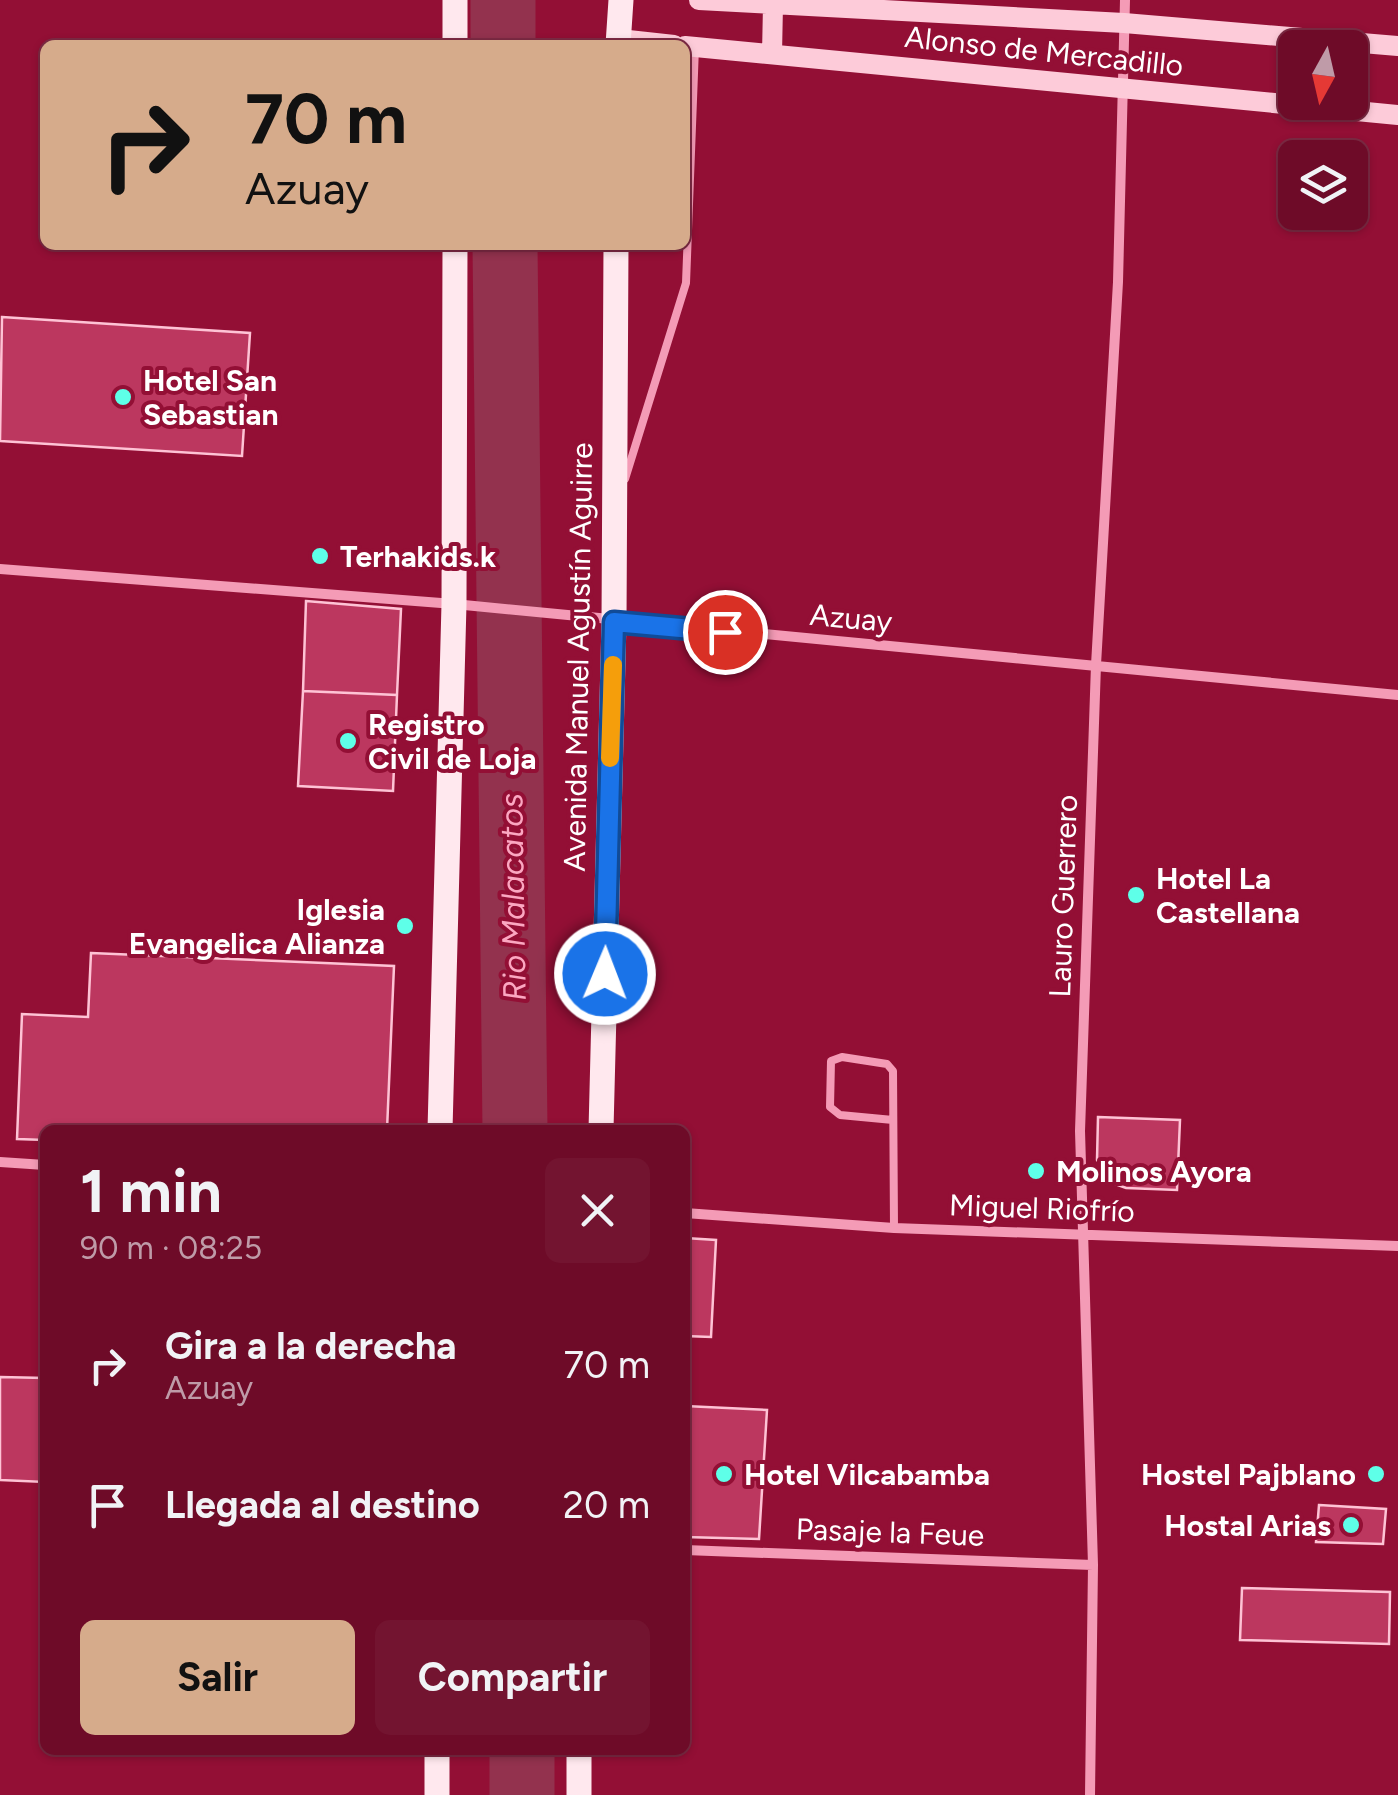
<!DOCTYPE html>
<html lang="es">
<meta charset="utf-8">
<style>
body{margin:0;font-family:Figtree,sans-serif;background:#731430;color:#f1f3f6;height:100vh;display:flex;flex-direction:column;font-size:38px;white-space:nowrap}
*{box-sizing:border-box;margin:0}
p{font-size:32px;color:#bf9ba8}
.icon{flex:none;width:55px;height:55px;fill:none;stroke:currentColor;stroke-width:2;stroke-linecap:round;stroke-linejoin:round}
.map{position:relative;flex:1;overflow:hidden}
.panel{position:absolute;left:40px;top:1125px;width:650px;height:630px;display:flex;flex-direction:column;background:#6e0b28;border-radius:15px;box-shadow:0 2px 8px #0004,0 0 0 2px #802b45}
.panel>*{flex:none}
.guide{position:absolute;left:40px;top:40px;width:650px;height:210px;border-radius:15px;box-shadow:0 2px 8px #0004,0 0 0 2px #802b45;background:#d6ab8b;color:#111;overflow:hidden}
.needle{width:65px;rotate:188deg}
.fabs{position:absolute;left:1278px;top:30px;display:grid;gap:20px}
.fabs a{display:grid;place-items:center;width:90px;height:90px;border-radius:15px;background:#6e0b28;box-shadow:0 2px 8px #0004,0 0 0 2px #802b45;font-size:50px}
.pin{position:absolute;display:grid;place-items:center;width:85px;height:85px;color:#fff;margin:-42px;border:5px solid #fff;border-radius:50%;box-shadow:0 2px 10px #0007}
.me{position:absolute;width:110px;margin:-55px;rotate:1deg;stroke-linejoin:round;filter:drop-shadow(0 0 8px #0008)}
.turn{display:flex;align-items:center;gap:35px;height:210px;padding:0 40px;font-size:45px}
.turn .icon{width:130px;height:130px;stroke-width:2.5}
.turn b{display:block;font-size:70px;line-height:85px}
.round{display:grid;place-items:center;flex:none;width:105px;height:105px;border-radius:15px;background:#731430}
.summary{display:flex;align-items:center;justify-content:space-between;height:170px;padding:0 40px}
h1{font-size:60px;font-weight:700;line-height:75px}
.primary-button{display:flex;gap:20px;margin-top:auto;padding:20px 40px}
.primary-button a{flex:1;height:115px;border-radius:15px;background:#d6ab8b;color:#111;font-size:40px;font-weight:700;line-height:115px;text-align:center}
.primary-button a+a{background:#731430;color:#f1f3f6}
ul{padding:0;list-style:none}
li{display:flex;align-items:center;gap:30px;height:140px;padding:0 40px}
li div{flex:1}
li b{display:block;font-size:38px}
li em{font-style:normal}
.map>svg:first-child{display:block}
.lines{fill:none;stroke-linecap:round;stroke-linejoin:round}
.river{stroke:#93324e;stroke-width:65}
.building{fill:#bc375f;stroke:#fec3d5;stroke-width:2.5}
.lane{stroke:#f49bb6;stroke-width:8}
.street{stroke:#f49bb6;stroke-width:10}
.secondary{stroke:#fdcbd9;stroke-width:20}
.primary{stroke:#ffe8ee;stroke-width:25}
.route-casing{stroke:#114b97;stroke-width:25}
.route{stroke:#1a73e8;stroke-width:18}
.slow{stroke:#f59e0b;stroke-width:18}
.poi-dot{fill:#5effe8;stroke:#930f35;stroke-width:4}
.labels{text-anchor:middle;dominant-baseline:central;stroke-width:8;stroke-linejoin:round;paint-order:stroke}
.street-label{font-size:30px;fill:#fff;stroke:#930f35}
.poi-label{font-size:30px;font-weight:bold;fill:#fff;stroke:#930f35;text-anchor:start}
.water-label{font-size:32px;font-style:italic;fill:#fba7c1;stroke:#930f35}
</style>
<div class="map">
<svg width="1398" height="1795" viewBox="0 0 1398 1795">
<rect width="100%" height="100%" fill="#930f35"/>
<g class="lines">
<path class="river" d="M503,0V45
M505,245L515,1130
M522,1795V1750"/>
</g>
<path class="building" d="M2,317L250,333L242,456L0,441Z
M306,601L401,609L397,695L303,691Z
M303,691L397,695L393,791L298,786Z
M91,953L394,966L387,1130H45V1140L17,1139L22,1014L88,1017Z
M1098,1117L1180,1120L1177,1190L1126,1188L1112,1183L1097,1160Z
M685,1238L716,1240L711,1337L685,1336Z
M0,1377L45,1378V1482L0,1480Z
M685,1406L767,1410L759,1539L685,1537Z
M1319,1505L1386,1509L1383,1544L1316,1542Z
M1242,1588L1390,1592L1389,1644L1240,1640Z"/>
<g class="lines">
<path class="lane" d="M625,479L686,283L695,47
M893,1120L840,1115L830,1107L831,1061L842,1057L887,1064L893,1071L894,1228"/>
<path class="street" d="M0,569L454,604L1398,695
M0,1162L45,1165
M685,1213L894,1228L1398,1246
M685,1550L1093,1565
M1090,1795L1093,1565L1080,1131L1096,665L1118,282L1125,0"/>
<path class="secondary" d="M699,0L1124,23L1398,46
M619,39L674,45
M685,46L1398,115
M772,54L773,5"/>
<path class="primary" d="M455,45V0
M618,45L621,0
M440,1130L454,604L455,245
M601,1130L614,622L616,245
M579,1750V1795
M437,1795V1750"/>
</g>
<g class="lines">
<g class="route-casing">
<path id="route" d="M605,974L614,622L725,632"/>
</g>
<use href="#route" class="route"/>
<path class="slow" d="M610,758L613,665"/>
</g>
<g class="poi-dot">
<circle cx="123" cy="397" r="10"/>
<circle cx="320" cy="556" r="10"/>
<circle cx="348" cy="741" r="10"/>
<circle cx="1136" cy="895" r="10"/>
<circle cx="405" cy="926" r="10"/>
<circle cx="1036" cy="1171" r="10"/>
<circle cx="724" cy="1474" r="10"/>
<circle cx="1376" cy="1474" r="10"/>
<circle cx="1351" cy="1525" r="10"/>
</g>
<g class="labels">
<g class="street-label">
<text transform="translate(1044 51) rotate(6)">Alonso de Mercadillo</text>
<text transform="translate(851 618) rotate(5)">Azuay</text>
<text transform="translate(578 657) rotate(-89)">Avenida Manuel Agustín Aguirre</text>
<text transform="translate(1063 896) rotate(-88)">Lauro Guerrero</text>
<text transform="translate(1042 1208) rotate(2)">Miguel Riofrío</text>
<text transform="translate(890 1532) rotate(2)">Pasaje la Feue</text>
</g>
<g class="poi-label">
<text x="143" y="380">Hotel San<tspan x="143" dy="34">Sebastian</tspan></text>
<text x="340" y="556">Terhakids.k</text>
<text x="368" y="724">Registro<tspan x="368" dy="34">Civil de Loja</tspan></text>
<text x="1156" y="878">Hotel La<tspan x="1156" dy="34">Castellana</tspan></text>
<text x="385" y="909" text-anchor="end">Iglesia<tspan x="385" dy="34">Evangelica Alianza</tspan></text>
<text x="1056" y="1171">Molinos Ayora</text>
<text x="744" y="1474">Hotel Vilcabamba</text>
<text x="1356" y="1474" text-anchor="end">Hostel Pajblano</text>
<text x="1331" y="1525" text-anchor="end">Hostal Arias</text>
</g>
<g class="water-label">
<text transform="translate(513 897) rotate(-91)">Rio Malacatos</text>
</g>
</g>
</svg>
<div class="fabs">
<a><svg class="needle" viewBox="-14 -14 28 28"><path d="M0-13l5 13h-10z" fill="#e53935"/><path d="M0 13l5-13h-10z" fill="#bf9ba8"/></svg></a>
<a><svg class="icon" aria-label="layers" viewBox="0 0 24 24"><path d="M12 4l9 5-9 5-9-5zM3 14l9 5 9-5"/></svg></a>
</div>
<div class="pin" style="left:725px;top:632px;background:#d93025"><svg class="icon" aria-label="arrive" viewBox="0 0 24 24"><path d="M6 21V4h12l-3 4 3 4H6"/></svg></div>
<svg class="me" style="left:605px;top:974px" viewBox="-20 -20 40 40"><circle r="17" fill="#1a73e8" stroke="#fff" stroke-width="3"/><path d="M0-11L8 9 0 5-8 9z" fill="#fff"/></svg>
<div class="guide">
<div class="turn"><svg class="icon" aria-label="right" viewBox="0 0 24 24"><path d="M7 20v-9h11M14 6l5 5-5 5"/></svg><div><b>70 m</b>Azuay</div></div>
</div>
<section class="panel">
<div class="summary"><div><h1>1 min</h1><p>90 m · 08:25</p></div><a class="round"><svg class="icon" aria-label="close" viewBox="0 0 24 24"><path d="M6 6l12 12M18 6L6 18"/></svg></a></div>
<ul>
<li><svg class="icon" aria-label="right" viewBox="0 0 24 24"><path d="M7 20v-9h11M14 6l5 5-5 5"/></svg><div><b>Gira a la derecha</b><p>Azuay</p></div><em>70 m</em></li>
<li><svg class="icon" aria-label="arrive" viewBox="0 0 24 24"><path d="M6 21V4h12l-3 4 3 4H6"/></svg><div><b>Llegada al destino</b></div><em>20 m</em></li>
</ul>
<div class="primary-button"><a>Salir</a><a>Compartir</a></div>
</section>
</div>
